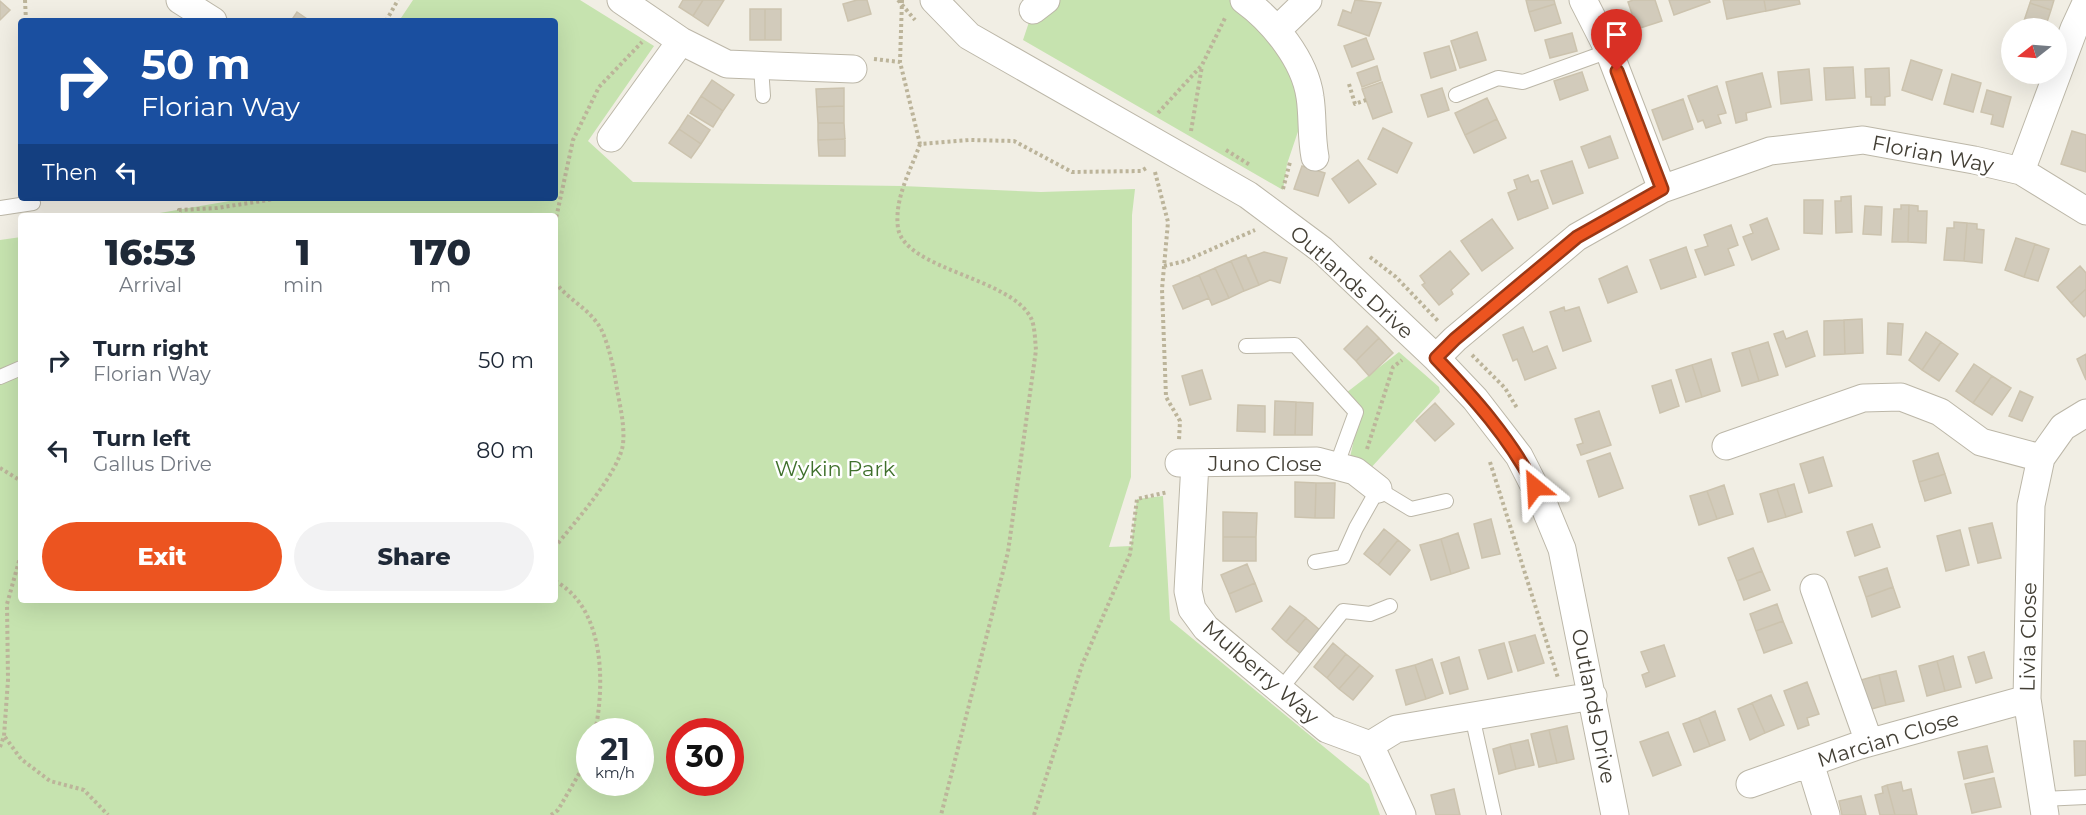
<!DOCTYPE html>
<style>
body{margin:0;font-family:Montserrat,sans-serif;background:#f2f2f3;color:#1f2937;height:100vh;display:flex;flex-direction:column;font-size:22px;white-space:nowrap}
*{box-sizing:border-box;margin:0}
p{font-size:20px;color:#747a83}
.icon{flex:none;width:33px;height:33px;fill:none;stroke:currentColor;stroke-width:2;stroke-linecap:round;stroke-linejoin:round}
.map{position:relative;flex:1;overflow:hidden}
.drawer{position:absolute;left:18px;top:213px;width:540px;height:390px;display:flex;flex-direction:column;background:#fff;border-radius:6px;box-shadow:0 6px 24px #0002}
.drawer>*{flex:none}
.guide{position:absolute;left:18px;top:18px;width:540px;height:183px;border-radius:6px;box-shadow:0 6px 24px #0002;background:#1a4fa0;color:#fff;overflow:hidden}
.needle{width:39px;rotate:253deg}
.fabs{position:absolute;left:2001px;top:18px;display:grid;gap:12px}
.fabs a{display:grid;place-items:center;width:66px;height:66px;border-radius:50%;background:#fff;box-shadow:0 6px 24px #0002;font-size:30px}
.speed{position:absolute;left:576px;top:718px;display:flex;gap:12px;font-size:30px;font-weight:700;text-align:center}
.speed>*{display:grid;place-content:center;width:78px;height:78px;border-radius:50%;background:#fff;box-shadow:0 6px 24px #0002;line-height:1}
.speed small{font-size:15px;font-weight:400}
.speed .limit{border:9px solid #d22;background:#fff;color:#111}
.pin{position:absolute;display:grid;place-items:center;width:51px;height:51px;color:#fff;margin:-62px -26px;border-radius:50% 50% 50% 0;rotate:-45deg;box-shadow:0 0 6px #0007}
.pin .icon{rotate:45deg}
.me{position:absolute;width:66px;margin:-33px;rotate:333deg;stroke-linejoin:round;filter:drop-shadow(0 0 4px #0008)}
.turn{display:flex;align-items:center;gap:21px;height:126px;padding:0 24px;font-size:27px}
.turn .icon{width:78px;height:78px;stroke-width:2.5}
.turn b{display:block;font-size:42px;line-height:51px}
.then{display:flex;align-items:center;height:57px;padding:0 24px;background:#0003;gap:12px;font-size:22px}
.eta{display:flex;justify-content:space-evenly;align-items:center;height:102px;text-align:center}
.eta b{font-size:36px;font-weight:800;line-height:42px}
.button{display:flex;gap:12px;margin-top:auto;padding:12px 24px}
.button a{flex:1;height:69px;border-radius:36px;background:#ec5420;color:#fff;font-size:24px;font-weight:800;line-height:69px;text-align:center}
.button a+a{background:#f2f2f3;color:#1f2937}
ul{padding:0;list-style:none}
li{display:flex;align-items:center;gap:18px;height:90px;padding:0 24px}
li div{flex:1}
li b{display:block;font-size:22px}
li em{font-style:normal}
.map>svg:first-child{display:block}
.green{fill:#c6e3af;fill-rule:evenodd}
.building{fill:#d2cbbb;stroke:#ccc3ae;stroke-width:1.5}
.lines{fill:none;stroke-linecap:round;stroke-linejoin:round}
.lane-casing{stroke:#bcb7a8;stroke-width:16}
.street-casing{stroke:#bcb7a8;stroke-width:29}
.path{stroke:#bcb49a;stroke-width:4;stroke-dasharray:3 3;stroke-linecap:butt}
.lane{stroke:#fff;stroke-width:14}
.street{stroke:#fff;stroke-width:27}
.route-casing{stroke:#993715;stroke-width:15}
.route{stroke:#ec5420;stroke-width:10}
.labels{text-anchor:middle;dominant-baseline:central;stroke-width:5;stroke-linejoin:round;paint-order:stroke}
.street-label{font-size:21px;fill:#433f35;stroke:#fff}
.park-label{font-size:21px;fill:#3f702c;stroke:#fff}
</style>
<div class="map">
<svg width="2086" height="815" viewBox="0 0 2086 815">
<rect width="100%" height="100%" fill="#f1eee4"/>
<path class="green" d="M413,0H580L654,46L588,141L633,182L902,186L1041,192L1135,189L1132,215L1131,477L1109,547L1131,546L1137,499L1163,496L1170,620L1369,784L1380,815H0V240L21,237V600H555V216H142L247,198H555V21H399ZM590,732H640V783H590ZM680,732H730V783H680Z
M1050,0H1243L1310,96L1287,164L1283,190L1023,40L1033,10Z
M1399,352L1439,387L1440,392L1369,470L1349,462L1360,412L1342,396Z"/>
<path class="building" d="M683,0H703L693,16L679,7Z
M703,0H724L708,26L693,16Z
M857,0H867L871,14L848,21L843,4Z
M1355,0L1381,3L1369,36L1338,25L1343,10L1351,13Z
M1526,0H1554L1555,4L1529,12Z
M1633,0H1655L1662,21L1637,29L1628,2Z
M1669,0H1709L1710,2L1674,15Z
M1723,0H1764L1766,11L1727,19Z
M1764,0H1799L1800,4L1766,11Z
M2031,0H2054L2051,10L2030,3Z
M0,1L10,10L0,20Z
M2030,3L2051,10L2045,28L2023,24Z
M1555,4L1561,23L1535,31L1529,12Z
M750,9H765V40H750Z
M765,9H781V40H765Z
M297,12L310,21H291Z
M1477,32L1486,60L1460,68L1451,41Z
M1572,33L1577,51L1550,58L1545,40Z
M1366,38L1374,59L1352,67L1344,46Z
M1449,46L1456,70L1431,78L1424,53Z
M1911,60L1942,70L1932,100L1902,90Z
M1377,66L1381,80L1362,87L1357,73Z
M1853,67L1855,98L1826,100L1824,68Z
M1889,68L1890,96L1885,97V105H1871V97H1866L1865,69Z
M1809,69L1812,100L1781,104L1778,72Z
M1582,72L1588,90L1560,100L1554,81Z
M1762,73L1771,107L1746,113L1747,120L1736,123L1726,82Z
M1952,74L1981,83L1973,112L1944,104Z
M712,80L734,95L723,111L701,96Z
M1382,82L1392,112L1373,119L1362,89Z
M1717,86L1726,113L1718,115L1721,123L1706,128L1703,120L1698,122L1688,96Z
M844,88V106L817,107L816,89Z
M1442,88L1449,110L1428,117L1421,95Z
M1987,90L2011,97L2003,127L1991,124L1993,115L1981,112Z
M701,96L723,111L713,127L690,113Z
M1487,98L1497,119L1465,135L1455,113Z
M1683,99L1693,129L1663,140L1652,110Z
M844,106V123H818L817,107Z
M688,115L710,130L701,144L679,129Z
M1497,119L1506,138L1474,153L1465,135Z
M818,123H844L845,139L818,140Z
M1383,128L1412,143L1397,173L1368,159Z
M679,129L701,144L691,158L669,143Z
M2072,131L2086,135V172L2061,164Z
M1610,136L1618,158L1589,168L1581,147Z
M845,139V156H819L818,140Z
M1358,160L1376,184L1349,203L1332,179Z
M1572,161L1583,193L1553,204L1541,171Z
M1302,166L1325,173L1318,196L1294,189Z
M1528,175L1531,182L1538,180L1548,208L1518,220L1508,193L1517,189L1514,180Z
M1851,196L1852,232L1836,233L1835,201H1841V197Z
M1804,200H1823L1822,234L1804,233Z
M1901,205H1909L1908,242H1892L1894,209H1901Z
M1909,205L1918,206V211H1927L1926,243L1908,242Z
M1865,206L1882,207L1881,235L1863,234Z
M1767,218L1779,249L1752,260L1743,237L1753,233L1750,225Z
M1492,219L1513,248L1482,271L1461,241Z
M1954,222L1967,223L1964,261L1944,260L1947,228H1954Z
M1967,223L1977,224V229L1984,230L1982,263L1964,261Z
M1731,225L1738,245L1728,249L1734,265L1705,275L1695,250L1708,246L1704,235Z
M2016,238L2035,244L2024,277L2005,270Z
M2035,244L2049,249L2038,281L2024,277Z
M1686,247L1696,277L1661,289L1650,260Z
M1450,251L1469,274L1451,290L1453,294L1439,305L1422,285L1425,283L1420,276Z
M1264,252L1287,258L1280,283L1270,280L1259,285L1248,258Z
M1246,255L1259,285L1244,291L1231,261Z
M1231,261L1244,291L1229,298L1215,268Z
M1627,266L1637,292L1608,303L1599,279Z
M2080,266L2086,273V289L2071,303L2057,287Z
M1215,268L1229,298L1212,305L1199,275Z
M1199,275L1209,298L1183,309L1173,286Z
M2086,289V315L2084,317L2071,303Z
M1564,307L1565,311L1579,307L1591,341L1563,351L1550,312Z
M1862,319L1863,353L1845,354L1844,320Z
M1844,320L1845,354L1824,355V321Z
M1888,323L1903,324L1901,355L1887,354Z
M1367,326L1379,338L1356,361L1344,349Z
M1523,327L1533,352L1547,346L1556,368L1525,380L1517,359L1513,361L1503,335Z
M1783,331L1786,339L1807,331L1815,356L1786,367L1774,334Z
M1926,332L1941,342L1922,370L1909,360Z
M1379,338L1393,353L1369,376L1356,361Z
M1768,342L1778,375L1759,381L1749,348Z
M1941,342L1958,354L1939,381L1922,370Z
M1749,348L1759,381L1742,386L1732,353Z
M2086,354V380L2077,359Z
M1711,359L1720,391L1702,397L1692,365Z
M1974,364L1992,376L1973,403L1956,391Z
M1692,365L1702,397L1686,402L1676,370Z
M1202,370L1211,399L1190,405L1182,376Z
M1992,376L2011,388L1992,415L1973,403Z
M1671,380L1679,406L1660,413L1652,386Z
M2020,391L2033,397L2022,421L2009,416Z
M1275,401L1296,402L1295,435H1274Z
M1296,402L1313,403L1312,435H1295Z
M1435,403L1454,424L1435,441L1416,421Z
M1238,405L1265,406V432L1237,431Z
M1599,411L1611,445L1581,455L1577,445L1583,443L1575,419Z
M1610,453L1623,488L1599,497L1587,461Z
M1938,453L1945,474L1919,482L1913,461Z
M1823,457L1832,486L1809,493L1800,464Z
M1945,474L1951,493L1925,501L1919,482Z
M1295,482L1316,483L1315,518L1295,517Z
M1316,483H1335L1334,518H1315Z
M1794,484L1802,512L1786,517L1777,489Z
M1724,485L1733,514L1717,519L1707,491Z
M1777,489L1786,517L1768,522L1760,494Z
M1707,491L1717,519L1699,525L1690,496Z
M1223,512L1257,513L1256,537H1223Z
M1491,519L1500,554L1482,558L1474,524Z
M1992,523L2001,558L1978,563L1969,528Z
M1872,524L1880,547L1855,556L1847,532Z
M1384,529L1398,540L1378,565L1364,554Z
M1960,530L1969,565L1946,571L1937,536Z
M1458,533L1469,568L1451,574L1441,539Z
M1223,537H1256V561H1223Z
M1441,539L1451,574L1431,580L1420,545Z
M1398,540L1410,550L1390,575L1378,565Z
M1753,548L1762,571L1737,581L1728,558Z
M1247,564L1255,583L1229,594L1221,575Z
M1887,568L1893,587L1866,597L1859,577Z
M1762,571L1770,590L1744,600L1737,581Z
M1255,583L1262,601L1236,612L1229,594Z
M1893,587L1900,607L1872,617L1866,597Z
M1777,604L1783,621L1756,631L1750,614Z
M1290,606L1306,618L1286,642L1272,629Z
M1306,618L1321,631L1301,654L1286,642Z
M1783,621L1792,643L1764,653L1756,631Z
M1535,635L1544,663L1518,671L1509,642Z
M1333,643L1346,654L1327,678L1314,667Z
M1504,643L1512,672L1488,679L1479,650Z
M1664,645L1675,676L1646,687L1642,675L1649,672L1641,652Z
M1984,652L1992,678L1976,683L1968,657Z
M1346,654L1360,665L1339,689L1327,678Z
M1953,656L1961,687L1945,691L1937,661Z
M1459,657L1468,689L1450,694L1441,663Z
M1432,659L1443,693L1426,699L1415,665Z
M1937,661L1945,691L1927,696L1919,666Z
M1360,665L1373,676L1353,700L1339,689Z
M1415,665L1426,699L1406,705L1396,670Z
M1896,671L1904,701L1886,705L1879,675Z
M1879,675L1886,705L1868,710L1861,680Z
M1807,682L1819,714L1807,718L1809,725L1798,729L1784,691Z
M1771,695L1784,725L1765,733L1752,703Z
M1752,703L1765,733L1750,740L1738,709Z
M1715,711L1725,740L1710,746L1699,718Z
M1699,718L1710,746L1694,752L1683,724Z
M1567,726L1574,759L1557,763L1549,730Z
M1549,730L1557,763L1539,767L1531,734Z
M1668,732L1681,765L1653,776L1640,742Z
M1528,740L1534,765L1516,769L1510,744Z
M2074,741H2086V775L2075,776Z
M1510,744L1516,769L1499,774L1493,749Z
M1987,746L1993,772L1964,779L1958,752Z
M1994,778L2001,807L1972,813L1965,784Z
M1901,782L1903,791L1911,789L1917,815H1895L1887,785Z
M1887,785L1895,815H1880L1875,795L1883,793L1882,787Z
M1454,789L1460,815H1436L1431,795Z
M1861,796L1866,815H1842L1839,801Z"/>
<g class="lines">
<g class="lane-casing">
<path id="lane" d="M761,67L763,96
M1456,95L1498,78L1523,82L1609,51
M0,208L33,203
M1246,346L1295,345L1356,412L1337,464
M0,377L21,368
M1315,562L1343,557L1356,528L1378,489L1411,509L1446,501
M1280,690L1343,611L1370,614L1390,606
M1472,716L1494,815
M2042,799L2086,797"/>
</g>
<g class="street-casing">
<path id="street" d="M180,0L213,21
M621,0L681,41L727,64L853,69
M934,0L969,36L1248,195L1322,250L1436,358L1475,399L1519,456L1543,503L1562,549L1615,815
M1244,0C1273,21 1305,60 1310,97C1313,116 1311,136 1315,157
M1583,0L1609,51L1662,189
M1033,10L1046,0
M1278,29L1308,0
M611,138L681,41
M2021,171L2074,29L2086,3
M1436,358L1455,339L1577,237L1662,189L1770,151L1863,140L1974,160L2021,171L2086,211
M1726,446L1863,398L1901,397L1940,412L1981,442L2041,458L2063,427L2086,413
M2041,458L2031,505L2027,699L2045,815
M1179,463L1317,461L1355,471L1378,489
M1195,463L1188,591L1192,609L1206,628L1327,729L1370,745L1402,815
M1814,588L1869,742
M1370,745L1396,729L1593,696
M1810,763L1826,815
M1750,784L1857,746L2027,699"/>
</g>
<path class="path" d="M25,0L26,21
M898,0L915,20
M902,0L900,62L920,144L970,140L1014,141L1072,172L1141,171L1148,167
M386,21L398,0
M874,59L900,62
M1349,84L1355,104L1366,100
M1158,113L1202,65L1226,16
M1191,131L1202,66
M920,144C911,170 894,198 898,228C905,270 1010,277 1031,318C1035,326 1035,341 1036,350L1008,552L941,815
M1226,150L1250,165
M1155,172L1168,222L1162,289L1166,397L1180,421L1179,440
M1283,189L1290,162
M325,198V199
M181,216L179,210L217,208L281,198
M555,223L573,140L599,87L642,42
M1370,257L1396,277L1439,322
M1164,266L1185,261L1255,230
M555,282C568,300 592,310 602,331C610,349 614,370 617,389C620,406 625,426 623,444C619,473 574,523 555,547
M1472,355L1505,388L1517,408
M1367,449L1393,367L1402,360
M1490,462L1558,678
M0,468L21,481
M555,581C605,608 605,684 595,732
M5,737L21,759L50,781L84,790L108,815
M0,747L4,736L8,680L7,604L21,554
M551,815L558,810L590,755
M1034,815L1082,665L1130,554L1137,499L1168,492"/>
<use href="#lane" class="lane"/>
<use href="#street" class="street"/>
</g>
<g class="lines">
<g class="route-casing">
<path id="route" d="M1535,487C1510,438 1474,398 1436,358L1455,339L1577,237L1662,189L1617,71"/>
</g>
<use href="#route" class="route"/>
</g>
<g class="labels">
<g class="street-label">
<text transform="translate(1933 154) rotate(11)">Florian Way</text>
<text transform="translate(1352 282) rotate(42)">Outlands Drive</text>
<text x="1265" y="463">Juno Close</text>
<text transform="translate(2028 637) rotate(-89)">Livia Close</text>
<text transform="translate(1261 672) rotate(41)">Mulberry Way</text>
<text transform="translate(1594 706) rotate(79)">Outlands Drive</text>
<text transform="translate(1888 739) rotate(-17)">Marcian Close</text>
</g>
<g class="park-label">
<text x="835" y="468">Wykin Park</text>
</g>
</g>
</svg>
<div class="fabs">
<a><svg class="needle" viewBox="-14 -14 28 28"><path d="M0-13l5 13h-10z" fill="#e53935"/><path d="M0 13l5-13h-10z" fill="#747a83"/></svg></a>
</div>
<div class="speed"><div>21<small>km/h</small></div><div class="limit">30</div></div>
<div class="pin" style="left:1617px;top:71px;background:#d93025"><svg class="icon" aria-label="arrive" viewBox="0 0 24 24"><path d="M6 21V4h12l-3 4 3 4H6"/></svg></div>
<svg class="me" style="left:1535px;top:487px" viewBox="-20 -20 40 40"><path d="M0-17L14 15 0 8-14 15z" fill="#ec5420" stroke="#fff" stroke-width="4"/></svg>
<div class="guide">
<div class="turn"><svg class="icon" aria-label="right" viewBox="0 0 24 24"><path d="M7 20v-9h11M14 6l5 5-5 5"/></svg><div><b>50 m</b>Florian Way</div></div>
<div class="then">Then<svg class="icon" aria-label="left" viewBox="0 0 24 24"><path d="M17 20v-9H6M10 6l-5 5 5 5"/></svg></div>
</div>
<section class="drawer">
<div class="eta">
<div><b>16:53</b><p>Arrival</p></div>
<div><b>1</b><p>min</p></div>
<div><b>170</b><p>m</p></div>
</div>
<ul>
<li><svg class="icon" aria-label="right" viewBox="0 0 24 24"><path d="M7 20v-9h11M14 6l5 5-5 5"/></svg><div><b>Turn right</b><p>Florian Way</p></div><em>50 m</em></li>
<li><svg class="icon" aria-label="left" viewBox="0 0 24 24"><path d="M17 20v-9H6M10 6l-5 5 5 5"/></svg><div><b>Turn left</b><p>Gallus Drive</p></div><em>80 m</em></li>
</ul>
<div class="button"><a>Exit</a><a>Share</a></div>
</section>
</div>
